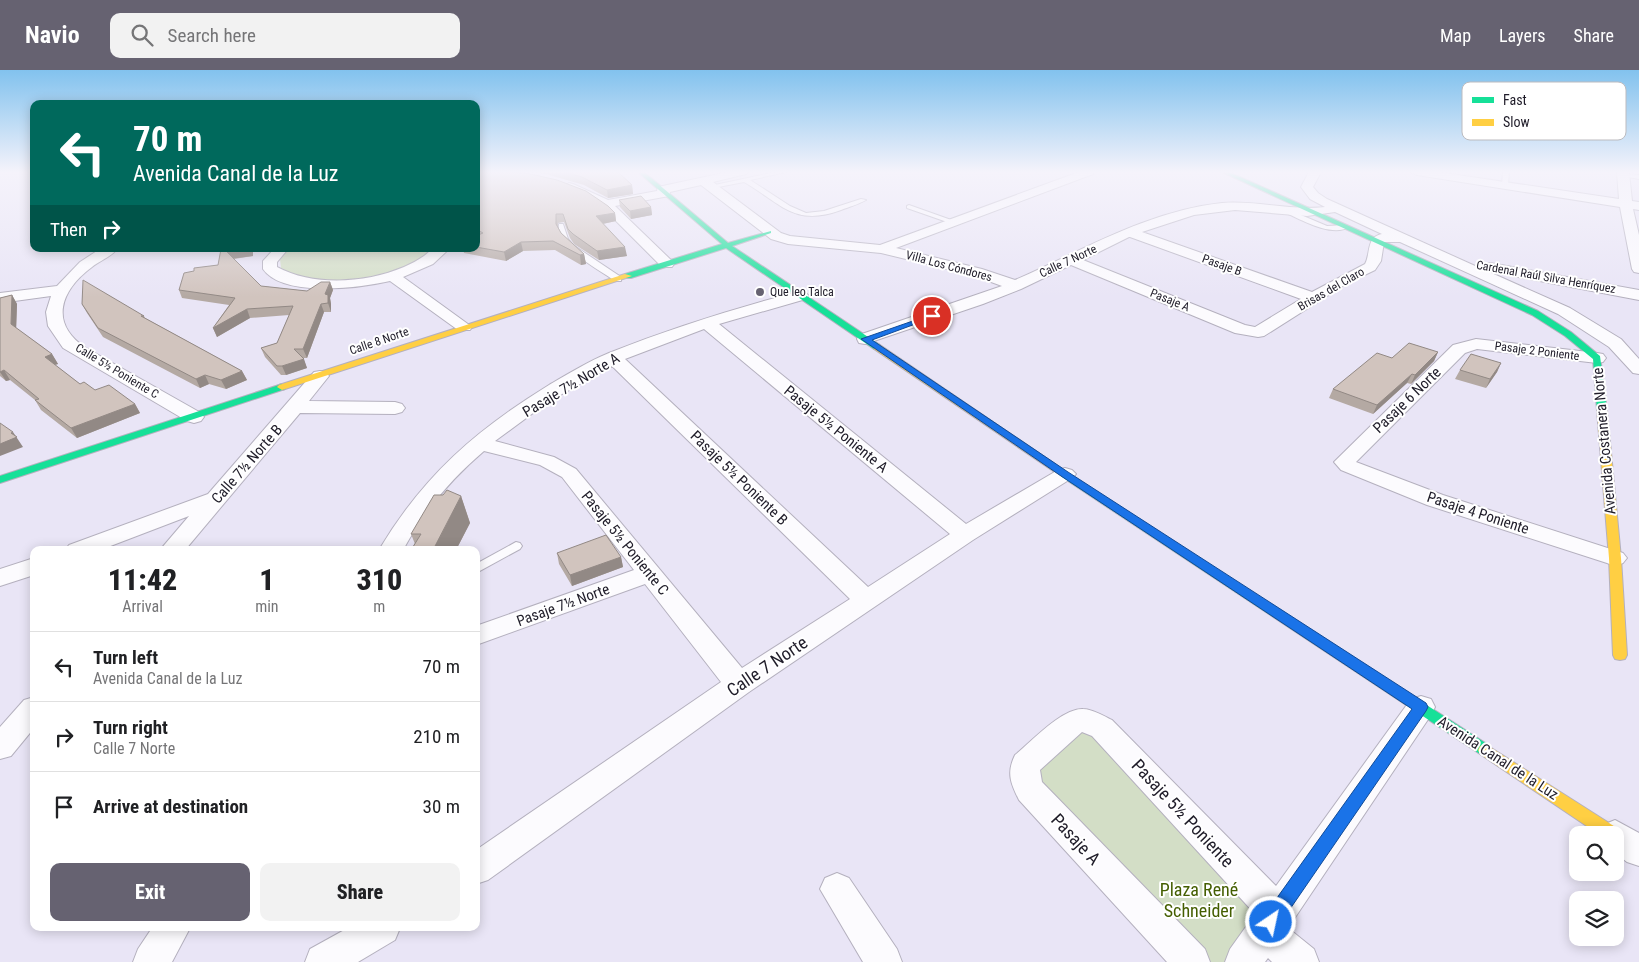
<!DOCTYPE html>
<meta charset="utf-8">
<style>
body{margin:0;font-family:"Roboto Condensed",sans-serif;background:#f2f2f2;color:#202124;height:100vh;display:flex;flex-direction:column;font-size:19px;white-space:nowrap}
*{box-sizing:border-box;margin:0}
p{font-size:16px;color:#757577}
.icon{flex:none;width:28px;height:28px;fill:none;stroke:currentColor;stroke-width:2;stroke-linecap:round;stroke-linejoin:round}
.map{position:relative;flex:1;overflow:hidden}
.drawer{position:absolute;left:30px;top:476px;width:450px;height:385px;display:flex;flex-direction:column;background:#fff;border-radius:10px;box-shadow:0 2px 12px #0003}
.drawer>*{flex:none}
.guide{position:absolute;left:30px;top:30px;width:450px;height:152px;border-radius:10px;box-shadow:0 2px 12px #0003;background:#00695c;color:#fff;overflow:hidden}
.fabs{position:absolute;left:1569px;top:756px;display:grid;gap:10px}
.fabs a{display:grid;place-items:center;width:55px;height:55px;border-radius:10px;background:#fff;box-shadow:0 2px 12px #0003;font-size:25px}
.pin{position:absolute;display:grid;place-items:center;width:42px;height:42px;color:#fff;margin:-21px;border:2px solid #fff;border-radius:50%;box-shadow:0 1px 5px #0007}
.me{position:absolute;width:55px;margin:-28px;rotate:34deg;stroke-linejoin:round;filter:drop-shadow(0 0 4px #0008)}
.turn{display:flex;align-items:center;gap:18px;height:105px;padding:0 20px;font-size:22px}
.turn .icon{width:65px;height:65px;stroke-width:2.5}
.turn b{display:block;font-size:35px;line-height:42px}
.then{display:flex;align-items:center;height:48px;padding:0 20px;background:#0003;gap:10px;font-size:19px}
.eta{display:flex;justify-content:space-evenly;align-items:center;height:85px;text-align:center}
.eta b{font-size:30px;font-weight:800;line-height:35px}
.primary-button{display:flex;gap:10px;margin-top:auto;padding:10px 20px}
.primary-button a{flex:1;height:58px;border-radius:10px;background:#666271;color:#fff;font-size:20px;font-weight:800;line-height:58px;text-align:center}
.primary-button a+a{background:#f2f2f2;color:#202124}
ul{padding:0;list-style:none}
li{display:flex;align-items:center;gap:15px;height:70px;padding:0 20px;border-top:1px solid #e0e0e0}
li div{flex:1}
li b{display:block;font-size:19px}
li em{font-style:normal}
header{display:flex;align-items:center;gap:30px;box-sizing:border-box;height:70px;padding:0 25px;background:#666271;color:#fff}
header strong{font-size:24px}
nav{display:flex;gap:28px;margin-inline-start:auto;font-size:18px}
.search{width:350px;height:45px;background:#f2f2f2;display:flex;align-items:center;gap:12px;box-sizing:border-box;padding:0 18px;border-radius:10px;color:#757577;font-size:19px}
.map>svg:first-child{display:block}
.green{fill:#d3dec6}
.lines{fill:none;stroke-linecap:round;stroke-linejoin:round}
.lane-casing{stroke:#b4b0be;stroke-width:2}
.street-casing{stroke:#b4b0be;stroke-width:2}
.fast-casing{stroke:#b4b0be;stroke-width:2}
.slow-casing{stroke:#b4b0be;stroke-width:2}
.lane{fill:#fcfbfe;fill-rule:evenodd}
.street{fill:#fcfbfe;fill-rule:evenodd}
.fast{fill:#16e098;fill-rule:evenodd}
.slow{fill:#ffcf43;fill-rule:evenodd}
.wall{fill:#b4a9a3}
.shaded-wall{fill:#928985}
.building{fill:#d1c4be;stroke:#928985}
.route{fill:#1a73e8;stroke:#114b97}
.poi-dot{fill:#666271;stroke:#fff;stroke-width:2}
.labels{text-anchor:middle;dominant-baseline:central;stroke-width:4;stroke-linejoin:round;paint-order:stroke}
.far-street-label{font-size:12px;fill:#1f1c29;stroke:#fff}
.far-poi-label{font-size:12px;fill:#1f1c29;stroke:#fff;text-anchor:start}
.street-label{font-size:15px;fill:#1f1c29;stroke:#fff}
.near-street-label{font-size:18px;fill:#1f1c29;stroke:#fff}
.near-park-label{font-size:18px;fill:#445e00;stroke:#fff}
.key{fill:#fff;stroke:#bcbbbf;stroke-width:1}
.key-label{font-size:14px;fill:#1f1c29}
</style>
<header>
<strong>Navio</strong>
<div class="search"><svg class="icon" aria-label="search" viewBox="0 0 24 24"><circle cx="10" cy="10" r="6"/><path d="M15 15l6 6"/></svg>Search here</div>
<nav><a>Map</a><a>Layers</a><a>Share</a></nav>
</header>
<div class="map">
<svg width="1639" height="892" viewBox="0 0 1639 892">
<rect width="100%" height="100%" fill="#e9e5f6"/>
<path class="green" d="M289,179H434C406,209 315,221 281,198L280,189Z
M1084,650L1277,842L1243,892H1192L1026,694Z"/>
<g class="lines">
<g class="lane-casing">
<path id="lane" d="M776,102H786L750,110L790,136L806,143L824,141L861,129L866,130C859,134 849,137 841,140C794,157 782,134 744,112L713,118L710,116Z
M1503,102H1509L1508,115L1505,117L1502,115Z
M1622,104L1639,105V109L1622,106Z
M909,135L954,151L955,152L950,153L907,138V136Z
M1282,137L1327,156L1346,155L1349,157C1331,168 1298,148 1280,140L1279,139Z
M559,154H563L568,169L573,175L621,207V211H615C597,198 556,178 559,154Z
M516,472L520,473L522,476L520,479L476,503V494Z"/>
</g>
<g class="street-casing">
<path id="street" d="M728,102H748L746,104L713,112L781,163L790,166L880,175L1079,102H1095L1093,104L896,178L982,199L1015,210C1082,181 1147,141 1222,133C1256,130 1290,141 1325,137L1310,129L1301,117L1309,102H1321L1313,117L1318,123L1327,129L1484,200L1483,197L1485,194L1490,193L1639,220V230L1487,201L1570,238L1621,269L1639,289V304L1633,303L1609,277L1558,244L1400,172H1384L1381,191L1375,200L1346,214L1264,266L1258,267L1235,263L1071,195L1021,219L983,234L865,274L859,273L857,269L859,265L1002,216L972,205L881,183L788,174L771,169L701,115L670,122L669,126L615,136L672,191L674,194L672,197H662L602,137L563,117L569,113L573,114L608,130L657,121L658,117ZM1235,140L1307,146L1335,142L1382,164C1366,167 1371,183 1365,194L1312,222L1142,162L1194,145ZM1129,167H1130L1301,229L1255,257L1245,255L1083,190Z
M1411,102H1438L1619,129L1617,102H1629L1632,131L1639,132V140L1633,139L1639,165V203L1634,202L1632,199L1620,137L1417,105Z
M100,179H117C111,187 99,191 92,197C61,220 48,253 86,278L201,343L204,347L201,351L194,353L187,351L63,278L48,256L46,242L51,226L0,233V223L57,216L80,192Z
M274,179H288L277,192V197C314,217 366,213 404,197C411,194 418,190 424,186C427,184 430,180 433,179C437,177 445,179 449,179L433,194L403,207L472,257L470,260H458L390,211C360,218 283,228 263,199V191Z
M801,221L806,223L809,226L806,229L719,254L966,454L1058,400L1065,398L1072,400L1076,404L1072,408L973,470L749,622L488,810L476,814V780L721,612L645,514L476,575V556L634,500L562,407L540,395L484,381C450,410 424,441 403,480H379C423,406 476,360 549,315C568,304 589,291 609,283C672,258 736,238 801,221ZM704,259L950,464L868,517L625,289ZM612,296L850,529L742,598L576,399L554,387L495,371L548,332Z
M1476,269L1597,283L1603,284L1606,288L1603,292L1597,293L1477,279L1465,283L1356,392L1443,425L1623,483L1627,488L1623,493L1615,496L1607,493L1427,435L1341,400L1334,392L1453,275Z
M320,301L326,302L329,306L309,331L395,332L402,334L405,338L402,342L395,344L300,343L185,480H160L189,446L100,480H65L69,475L208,424L314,302Z
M34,488V505L0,516V499Z
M1421,626L1431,629L1435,637L1431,645L1288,858L1314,879L1319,892H1272L1268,888L1265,892H1225L1230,879L1255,844L1092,666L1082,662L1040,700L1042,712L1205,879L1210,892H1167L1019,730C1011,714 1006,703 1015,685C1031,672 1062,638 1083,639C1092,639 1104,646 1112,650L1276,816L1411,629Z
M34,627V658L11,686L0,689V657L24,630Z
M1615,750L1639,763V796L1627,792L1615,783V765H1599L1603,755Z
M837,803L849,808L897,879L902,892H863L820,819L825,808Z
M152,858H190L172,892H133L138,879Z
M348,858H400L395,870L358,892H305L310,879Z"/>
</g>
<g class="fast-casing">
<path id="fast" d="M638,102H644L728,173L771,161V163L732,176L880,275V279H874L726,178L631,208H625V204L722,174Z
M1222,102H1229L1538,241L1571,262L1600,286L1607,340L1602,343L1597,340L1593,289L1565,266L1532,245Z
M282,314L287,317L285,319L0,413V406Z
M1066,402L1490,676L1492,680L1490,684L1485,686L1480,684L1062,407L1061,405L1062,403Z"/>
</g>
<g class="slow-casing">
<path id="slow" d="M625,204L632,206L285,319L282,320L277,317L279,315Z
M877,274L880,275L1071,405L1070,407H1062L874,279L873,277Z
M1602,337L1607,340L1621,488L1627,585L1625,589L1620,590L1615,589L1613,585L1609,488L1597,340Z
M1485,674L1620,760L1622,765L1620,770L1615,772V765H1600L1480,684L1478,680L1480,676Z"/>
</g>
<use href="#lane" class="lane"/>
<use href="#street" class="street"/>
<use href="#fast" class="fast"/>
<use href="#slow" class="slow"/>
</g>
<path class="wall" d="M476,102L615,143L616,151L603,154L627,186L599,190L574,174L570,168L564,152L558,153V157L561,163L584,184L586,194L581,195L555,180L523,181L506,191L464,183L463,179H476Z
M528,102H618L632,115L633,124L608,128L584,115L546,104Z
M619,130L651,137L652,145L631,149L620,137Z
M221,179H253V186L234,189L261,216L307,221L330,212L333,220L330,228L331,234V242H324L307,288H303L307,298L286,305H281L265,287L261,278L277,273L289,245L250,248L217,267L213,258L229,235L182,228L179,220L194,201L218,195Z
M12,225L17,234L16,258L52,284L58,294L55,295L80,314L95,320L135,334L140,343L77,368L41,340L35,330L10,310L6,311L0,306V228Z
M82,234L144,246L145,248L242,301L247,310L226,319L209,314L200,318L103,267L87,243Z
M1438,282L1434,291L1411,314L1407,313L1373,344L1329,328L1333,319L1392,288Z
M1501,293L1497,302L1486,318L1455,309L1460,300Z
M461,426L470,453L456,480H411L415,474L411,464Z
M557,483L621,487L623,497L572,516L559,494Z
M234,858H282L281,860L237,861Z"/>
<path class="shaded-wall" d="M632,115L633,124L608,128L607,120Z
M651,137L652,145L631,149L630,141Z
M615,143L616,151L597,155L596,146Z
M521,172L523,181L506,191L504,182Z
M625,177L627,186L599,190L597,181Z
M245,179H253V186L230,189L226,181Z
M584,184L586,194L581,195L580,185Z
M330,212L333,220L330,228L331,234V242L325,224Z
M12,225L17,234L16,263L11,254Z
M321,234L324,242L307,288L303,279Z
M247,239L250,248L217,267L213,258Z
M1438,282L1434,291L1411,314L1415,305Z
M52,284L58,294L50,296L45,287Z
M304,289L307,298L286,305L282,296Z
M1501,293L1497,302L1486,318L1490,309Z
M4,300L10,310L6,311L0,302Z
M242,301L247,310L226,319L221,310Z
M1412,304L1407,313L1373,344L1377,335Z
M205,305L209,314L200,318L196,309Z
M135,334L140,343L77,368L71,358Z
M13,362L23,377L0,386V374L11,363Z
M461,426L470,453L456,480H433Z
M621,487L623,497L572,516L570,505Z"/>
<path class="building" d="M476,102H508L526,103L557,110L586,121L608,136L615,143L596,146L625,177L597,181L573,164L568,159L563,144H556V154L561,163L584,184L580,185L553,171L521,172L504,182L476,177V166L483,163L476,159Z
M564,102H618L632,115L607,120L582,107Z
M641,126L651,137L630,141L619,130Z
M221,179H245L226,181L261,216L307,221L321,212H330L325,224L328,225V233L321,234L303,279H294L304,289L282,296H277L261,278L277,273L293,236L247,239L213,258L235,228L179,220L184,203L194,201V198L218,195Z
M83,210L144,246H141L242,301L221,310L205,305L196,309L98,258L82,234Z
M12,225L11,254L52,284L45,287L80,314L84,312L95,320L109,315L135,334L71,358L35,330L39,329L4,300L0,302V228Z
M1409,273L1438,282L1415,305L1412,304L1377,335L1333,319L1377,283L1392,288Z
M1471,284L1501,293L1490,309L1460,300Z
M0,353L13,362L11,363L17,367L0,374Z
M447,420L461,426L433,480H411L421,464H411L434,425H443Z
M606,465L621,487L570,505L557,483Z"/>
<linearGradient id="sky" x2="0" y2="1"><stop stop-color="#82c2ee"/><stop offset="0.45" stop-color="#f5f3fb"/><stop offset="1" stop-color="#f5f3fb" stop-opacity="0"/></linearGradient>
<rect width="1639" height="227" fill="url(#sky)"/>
<path class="route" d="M930,245L937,246L872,270L1068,402L1426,633L1428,637L1426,641L1277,858L1271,861L1264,858L1262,852L1264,846L1412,639L1061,406L861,269Z"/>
<circle class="poi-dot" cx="760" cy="222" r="5"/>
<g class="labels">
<g class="far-street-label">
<text transform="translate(1068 191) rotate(-25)">Calle 7 Norte</text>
<text transform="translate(1222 195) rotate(20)">Pasaje B</text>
<text transform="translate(949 196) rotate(15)">Villa Los Cóndores</text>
<text transform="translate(1546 207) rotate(10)">Cardenal Raúl Silva Henríquez</text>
<text transform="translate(1331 219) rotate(-30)">Brisas del Claro</text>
<text transform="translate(1170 230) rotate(22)">Pasaje A</text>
<text transform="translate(379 271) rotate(-19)">Calle 8 Norte</text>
<text transform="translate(1537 281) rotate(7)">Pasaje 2 Poniente</text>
<text transform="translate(117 301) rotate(31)">Calle 5½ Poniente C</text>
</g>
<g class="far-poi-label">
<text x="770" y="222">Que leo Talca</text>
</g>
<g class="street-label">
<text transform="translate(571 315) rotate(-31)">Pasaje 7½ Norte A</text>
<text transform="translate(1407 330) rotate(-44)">Pasaje 6 Norte</text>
<text transform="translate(836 359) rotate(39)">Pasaje 5½ Poniente A</text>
<text transform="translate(1604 371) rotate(-95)">Avenida Costanera Norte</text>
<text transform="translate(247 394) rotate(-49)">Calle 7½ Norte B</text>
<text transform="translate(739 408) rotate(44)">Pasaje 5½ Poniente B</text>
<text transform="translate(1478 443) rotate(18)">Pasaje 4 Poniente</text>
<text transform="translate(625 473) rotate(51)">Pasaje 5½ Poniente C</text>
<text transform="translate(563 535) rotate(-20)">Pasaje 7½ Norte</text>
<text transform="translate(1498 688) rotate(33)">Avenida Canal de la Luz</text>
</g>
<g class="near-street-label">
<text transform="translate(767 596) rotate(-34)">Calle 7 Norte</text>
<text transform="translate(1183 743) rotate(47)">Pasaje 5½ Poniente</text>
<text transform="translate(1076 769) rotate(47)">Pasaje A</text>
</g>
<g class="near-park-label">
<text x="1199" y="819">Plaza René<tspan x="1199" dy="21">Schneider</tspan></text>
</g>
</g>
<rect x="1462" y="12" width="164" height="58" rx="8" class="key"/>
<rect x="1472" y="27" width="22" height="6" fill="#16e098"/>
<rect x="1472" y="49" width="22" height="7" fill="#ffcf43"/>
<g class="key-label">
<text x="1503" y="35">Fast</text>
<text x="1503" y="57">Slow</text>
</g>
</svg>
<div class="fabs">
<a><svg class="icon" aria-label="search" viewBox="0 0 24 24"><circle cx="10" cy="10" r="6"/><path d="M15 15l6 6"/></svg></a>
<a><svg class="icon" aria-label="layers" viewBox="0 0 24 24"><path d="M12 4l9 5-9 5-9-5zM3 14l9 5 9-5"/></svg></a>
</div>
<div class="pin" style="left:932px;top:246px;background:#d93025"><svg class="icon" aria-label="arrive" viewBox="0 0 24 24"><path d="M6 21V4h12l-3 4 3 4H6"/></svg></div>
<svg class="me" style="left:1271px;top:852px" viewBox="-20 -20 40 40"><circle r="17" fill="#1a73e8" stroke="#fff" stroke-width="3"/><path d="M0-11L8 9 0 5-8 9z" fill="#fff"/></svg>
<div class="guide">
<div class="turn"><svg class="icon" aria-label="left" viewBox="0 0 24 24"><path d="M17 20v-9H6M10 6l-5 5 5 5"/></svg><div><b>70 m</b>Avenida Canal de la Luz</div></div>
<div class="then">Then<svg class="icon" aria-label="right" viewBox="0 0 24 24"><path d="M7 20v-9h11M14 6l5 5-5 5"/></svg></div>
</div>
<section class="drawer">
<div class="eta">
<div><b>11:42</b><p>Arrival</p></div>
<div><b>1</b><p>min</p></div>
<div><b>310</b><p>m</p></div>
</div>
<ul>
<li><svg class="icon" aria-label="left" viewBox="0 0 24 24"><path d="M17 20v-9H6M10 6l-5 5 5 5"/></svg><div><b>Turn left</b><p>Avenida Canal de la Luz</p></div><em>70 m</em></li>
<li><svg class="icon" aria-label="right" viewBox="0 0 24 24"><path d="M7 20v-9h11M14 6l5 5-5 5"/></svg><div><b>Turn right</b><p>Calle 7 Norte</p></div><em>210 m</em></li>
<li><svg class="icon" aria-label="arrive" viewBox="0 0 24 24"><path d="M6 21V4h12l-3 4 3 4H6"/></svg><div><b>Arrive at destination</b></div><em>30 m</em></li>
</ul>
<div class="primary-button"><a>Exit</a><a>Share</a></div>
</section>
</div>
